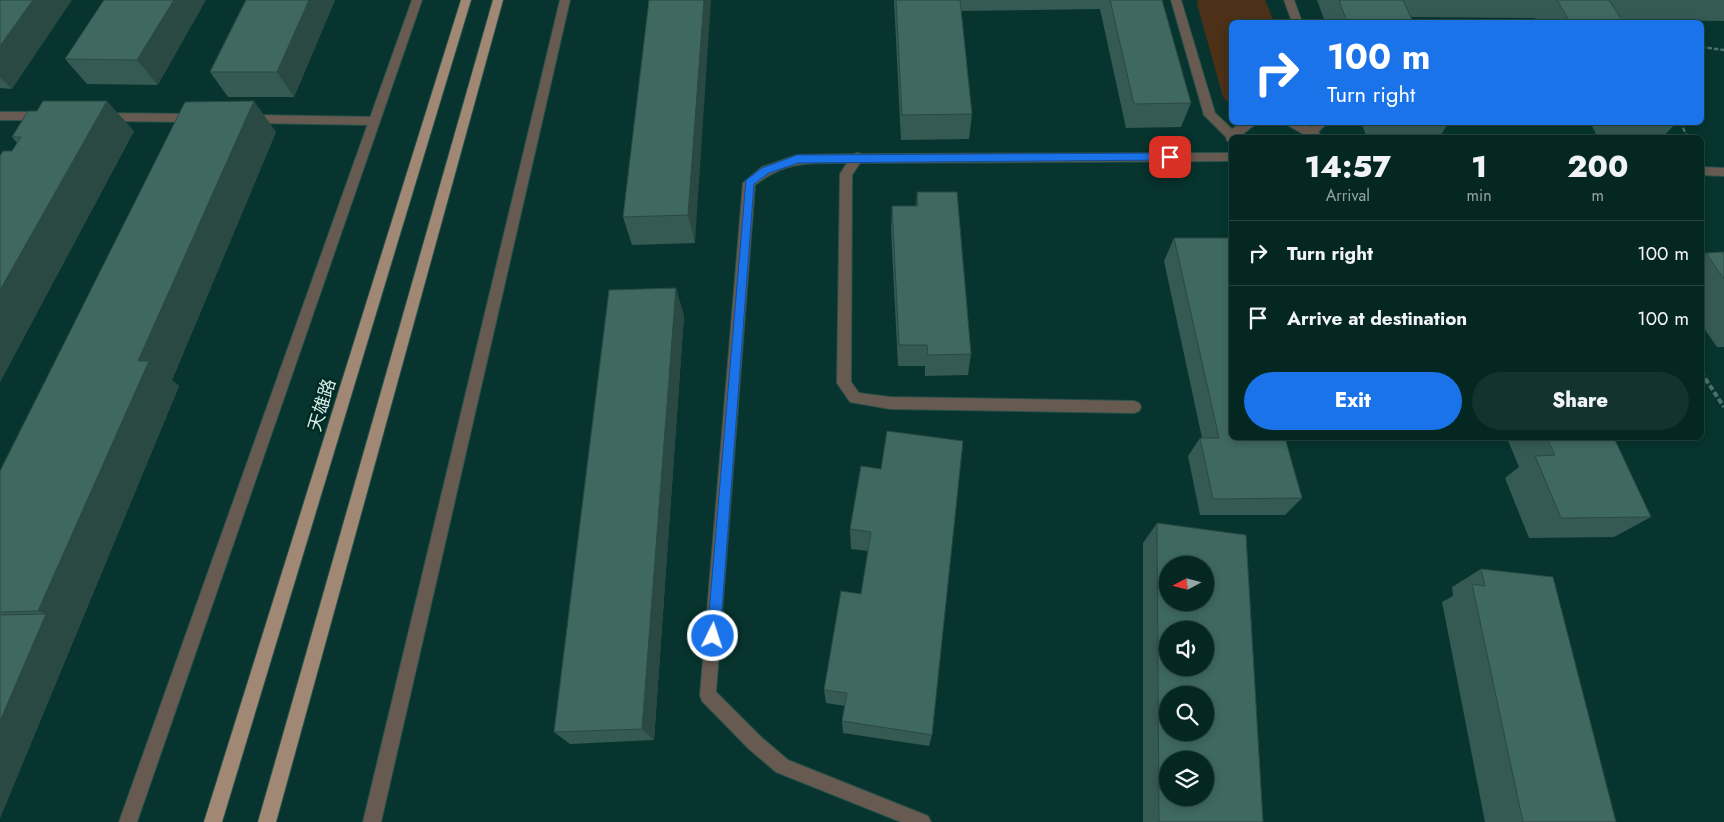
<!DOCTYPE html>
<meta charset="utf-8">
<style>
body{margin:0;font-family:Jost,"Noto Sans SC",sans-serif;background:#13332f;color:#f1f3f6;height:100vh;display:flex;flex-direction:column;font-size:19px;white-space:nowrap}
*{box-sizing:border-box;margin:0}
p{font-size:16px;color:#97a5a5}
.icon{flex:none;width:28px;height:28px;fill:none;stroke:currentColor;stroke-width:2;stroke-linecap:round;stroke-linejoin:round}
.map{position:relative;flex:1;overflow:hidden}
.side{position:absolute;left:1229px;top:135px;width:475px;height:305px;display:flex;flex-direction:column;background:#052722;border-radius:8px;box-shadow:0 2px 8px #0003,0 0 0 1px #264440}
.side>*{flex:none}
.banner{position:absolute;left:1229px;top:20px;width:475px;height:105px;border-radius:8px;box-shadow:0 2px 8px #0003,0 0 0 1px #264440;background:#1a73e8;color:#fff;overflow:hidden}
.needle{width:32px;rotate:263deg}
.tools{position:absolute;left:1159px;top:556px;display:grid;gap:10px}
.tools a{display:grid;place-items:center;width:55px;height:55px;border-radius:50%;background:#052722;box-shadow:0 2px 8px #0003,0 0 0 1px #264440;font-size:25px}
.pin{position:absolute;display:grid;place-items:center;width:42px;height:42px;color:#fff;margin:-21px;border-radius:10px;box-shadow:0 2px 8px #0006}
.me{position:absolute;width:55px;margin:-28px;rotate:4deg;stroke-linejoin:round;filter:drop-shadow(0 0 4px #0008)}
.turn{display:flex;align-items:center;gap:18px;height:105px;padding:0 15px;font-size:22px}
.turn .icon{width:65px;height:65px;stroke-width:2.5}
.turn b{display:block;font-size:35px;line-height:42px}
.eta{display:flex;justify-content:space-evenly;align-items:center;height:85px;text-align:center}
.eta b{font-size:30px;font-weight:800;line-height:35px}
.cta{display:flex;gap:10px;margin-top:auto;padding:10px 15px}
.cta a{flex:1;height:58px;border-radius:30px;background:#1a73e8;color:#fff;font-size:20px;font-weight:800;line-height:58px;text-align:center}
.cta a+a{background:#13332f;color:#f1f3f6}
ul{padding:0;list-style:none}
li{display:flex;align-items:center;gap:15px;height:65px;padding:0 15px;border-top:1px solid #264440}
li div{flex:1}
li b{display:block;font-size:19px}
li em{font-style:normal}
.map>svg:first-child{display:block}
.green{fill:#4c3017}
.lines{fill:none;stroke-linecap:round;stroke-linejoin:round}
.service-casing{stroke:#28514b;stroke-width:2}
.minor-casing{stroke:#28514b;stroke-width:2}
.primary-casing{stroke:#28514b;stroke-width:2}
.path-far1{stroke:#4a706a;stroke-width:2.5;stroke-dasharray:4.5 2;stroke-linecap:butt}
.path{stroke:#4a706a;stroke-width:4;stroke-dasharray:5.5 2.5;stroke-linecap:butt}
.service{fill:#675b51;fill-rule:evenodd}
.minor{fill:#675b51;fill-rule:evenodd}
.primary{fill:#a18875;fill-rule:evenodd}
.wall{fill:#355953}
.shaded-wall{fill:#2b4943}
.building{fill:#3e6860;stroke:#2b4943;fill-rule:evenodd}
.route{fill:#1a73e8;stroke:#114b97}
.labels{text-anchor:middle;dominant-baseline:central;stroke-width:5;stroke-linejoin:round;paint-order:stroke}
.street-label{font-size:18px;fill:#d3eae4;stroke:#002a24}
</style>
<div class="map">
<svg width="1724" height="822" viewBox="0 0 1724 822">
<rect width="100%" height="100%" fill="#07342e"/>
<path class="green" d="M1198,0H1265L1274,22H1231V106L1223,97L1197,4Z"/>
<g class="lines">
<g class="service-casing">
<path id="service" d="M1171,0H1181L1215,113L1232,129L1243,122H1258L1238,138H1231V142L1227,141L1226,137L1204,115Z
M1284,0H1294L1302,22H1292Z
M0,112H42L48,116L42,120H0Z
M103,113L194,114L200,118L194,122L103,121L97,117Z
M251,115L374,117L380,121L374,125L251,123L245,119Z
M1282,122H1299L1310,127L1315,122H1328L1318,132L1323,138H1310Z
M858,153L862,154L1231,153V161H1229L860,163L852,175L851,382L859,393L890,397L1134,401L1139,403L1141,407L1139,411L1134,413L890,409L850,402L837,383L840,174L847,163C809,163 787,160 755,185L716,692L761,737L788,760L928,816L931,822H901L776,772L749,749L702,701L700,695L743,183L762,167L797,155L854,154Z
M1701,167L1724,168V176L1701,175Z"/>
</g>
<g class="minor-casing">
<path id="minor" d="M412,0H422L137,822H119Z
M560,0H570L381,822H363Z"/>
</g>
<g class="primary-casing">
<path id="primary" d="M461,0H471L222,822H204Z
M493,0H503L276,822H258Z"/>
</g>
<path class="path-far1" d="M1701,47L1724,50
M1680,122L1688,138"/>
<path class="path" d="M1701,372L1724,407"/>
<use href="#service" class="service"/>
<use href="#minor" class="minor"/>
<use href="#primary" class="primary"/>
</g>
<path class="wall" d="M0,0L12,89L0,88Z
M104,0L158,85L87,84L65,59Z
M246,0H335L294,97H228L210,72Z
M649,0L695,243L632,245L623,217Z
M894,0H1162L1191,103L1181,127L1126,128L1100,9L961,11L972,114L969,139L901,140Z
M1317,0H1724V21L1621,20L1623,22H1537L1535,18L1411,17L1413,22H1325Z
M1361,122H1449L1439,138H1367Z
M1590,122H1677L1662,138H1598Z
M134,131L0,382V156L12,151L17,143L12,137Z
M276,132L172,380L179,386L0,818V471Z
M917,192L971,354L968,375L925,376V366H898L891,229L892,206H916Z
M1174,238L1302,498L1285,515H1200L1188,456L1200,438H1202L1164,261Z
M1724,252V347H1717L1701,324V257L1706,253Z
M684,315L654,740L570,744L554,732Z
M1507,438H1614L1651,517L1614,537L1529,538L1505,478L1519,467Z
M861,466L932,735L929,746L843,733L842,721L845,706L826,703L824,690L861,594L868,551L851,549L850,529Z
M1157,523L1263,822H1143V543Z
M1481,569L1616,822H1485L1442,602L1453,596L1452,587Z"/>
<path class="shaded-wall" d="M33,0H72L12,89L0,77V46Z
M174,0H206L158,85L137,60Z
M309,0H335L294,97L277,72Z
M704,0H711L695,243L688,215Z
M107,101L134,131L0,382V290Z
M254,101L276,132L172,380L179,386L0,818V721L46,614L38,611L138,361Z
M676,288L684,315L654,740L642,729Z"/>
<path class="building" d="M0,0H33L0,46Z
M104,0H174L137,60L65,59Z
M246,0H309L277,72H210Z
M649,0H704L688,215L623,217Z
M896,0H960L972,114L902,115Z
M1110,0H1162L1191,103L1134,104Z
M1339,0H1403L1413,22H1347Z
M1557,0H1609L1623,22H1570Z
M43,101H107L0,290V156L3,151H12L21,137H12L28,111H37Z
M254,101L138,361H149L38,611L0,612V471L185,102Z
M917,192H957L971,354L928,355L927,345H899L892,206H918Z
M1174,238H1231V438H1285L1302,498L1213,499L1200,438H1219Z
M1724,252V279L1706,253Z
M676,288L642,729L554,732L609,290Z
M887,431L963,441L932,735L842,721L847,693L824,690L841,591L861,594L871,532L850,529L861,466L881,469Z
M1547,438H1614L1651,517L1561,518L1535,456L1555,455Z
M1157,523L1246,535L1263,822H1159ZM1168,565H1205V602H1168ZM1168,630H1205V668H1168ZM1168,695H1205V732H1168ZM1168,760H1205V798H1168Z
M1481,569L1553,577L1616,822H1523L1472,584L1485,586Z
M46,614L0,721V615Z"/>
<path class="route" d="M1170,153L1175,157L1170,160L798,163L769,173L754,184L720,636L718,640L713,642L709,640L707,636L746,180L762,168L797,155Z"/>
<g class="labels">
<g class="street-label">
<text transform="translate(322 405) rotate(-73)">天雄路</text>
</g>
</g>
</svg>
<div class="tools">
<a><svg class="needle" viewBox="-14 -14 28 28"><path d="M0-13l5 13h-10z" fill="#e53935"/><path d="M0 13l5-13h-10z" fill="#97a5a5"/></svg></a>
<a><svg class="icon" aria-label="sound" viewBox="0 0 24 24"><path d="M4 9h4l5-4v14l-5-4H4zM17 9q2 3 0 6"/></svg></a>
<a><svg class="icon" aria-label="search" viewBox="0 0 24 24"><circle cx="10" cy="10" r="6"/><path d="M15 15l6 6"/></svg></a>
<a><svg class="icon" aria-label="layers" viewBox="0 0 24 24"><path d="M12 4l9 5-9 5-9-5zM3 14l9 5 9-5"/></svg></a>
</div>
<div class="pin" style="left:1170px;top:157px;background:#d93025"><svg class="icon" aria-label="arrive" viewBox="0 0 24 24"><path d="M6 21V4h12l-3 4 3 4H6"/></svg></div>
<svg class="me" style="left:713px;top:636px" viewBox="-20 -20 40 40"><circle r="17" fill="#1a73e8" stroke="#fff" stroke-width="3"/><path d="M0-11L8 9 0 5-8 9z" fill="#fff"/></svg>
<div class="banner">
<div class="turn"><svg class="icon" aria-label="right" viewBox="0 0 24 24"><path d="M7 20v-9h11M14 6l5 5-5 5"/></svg><div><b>100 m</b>Turn right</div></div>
</div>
<section class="side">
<div class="eta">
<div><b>14:57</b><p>Arrival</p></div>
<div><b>1</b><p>min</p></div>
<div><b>200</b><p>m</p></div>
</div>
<ul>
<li><svg class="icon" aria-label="right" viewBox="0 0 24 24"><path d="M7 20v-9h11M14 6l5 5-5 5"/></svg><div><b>Turn right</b></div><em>100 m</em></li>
<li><svg class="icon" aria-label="arrive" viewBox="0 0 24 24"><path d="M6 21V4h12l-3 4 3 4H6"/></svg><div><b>Arrive at destination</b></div><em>100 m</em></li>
</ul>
<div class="cta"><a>Exit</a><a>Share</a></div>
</section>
</div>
